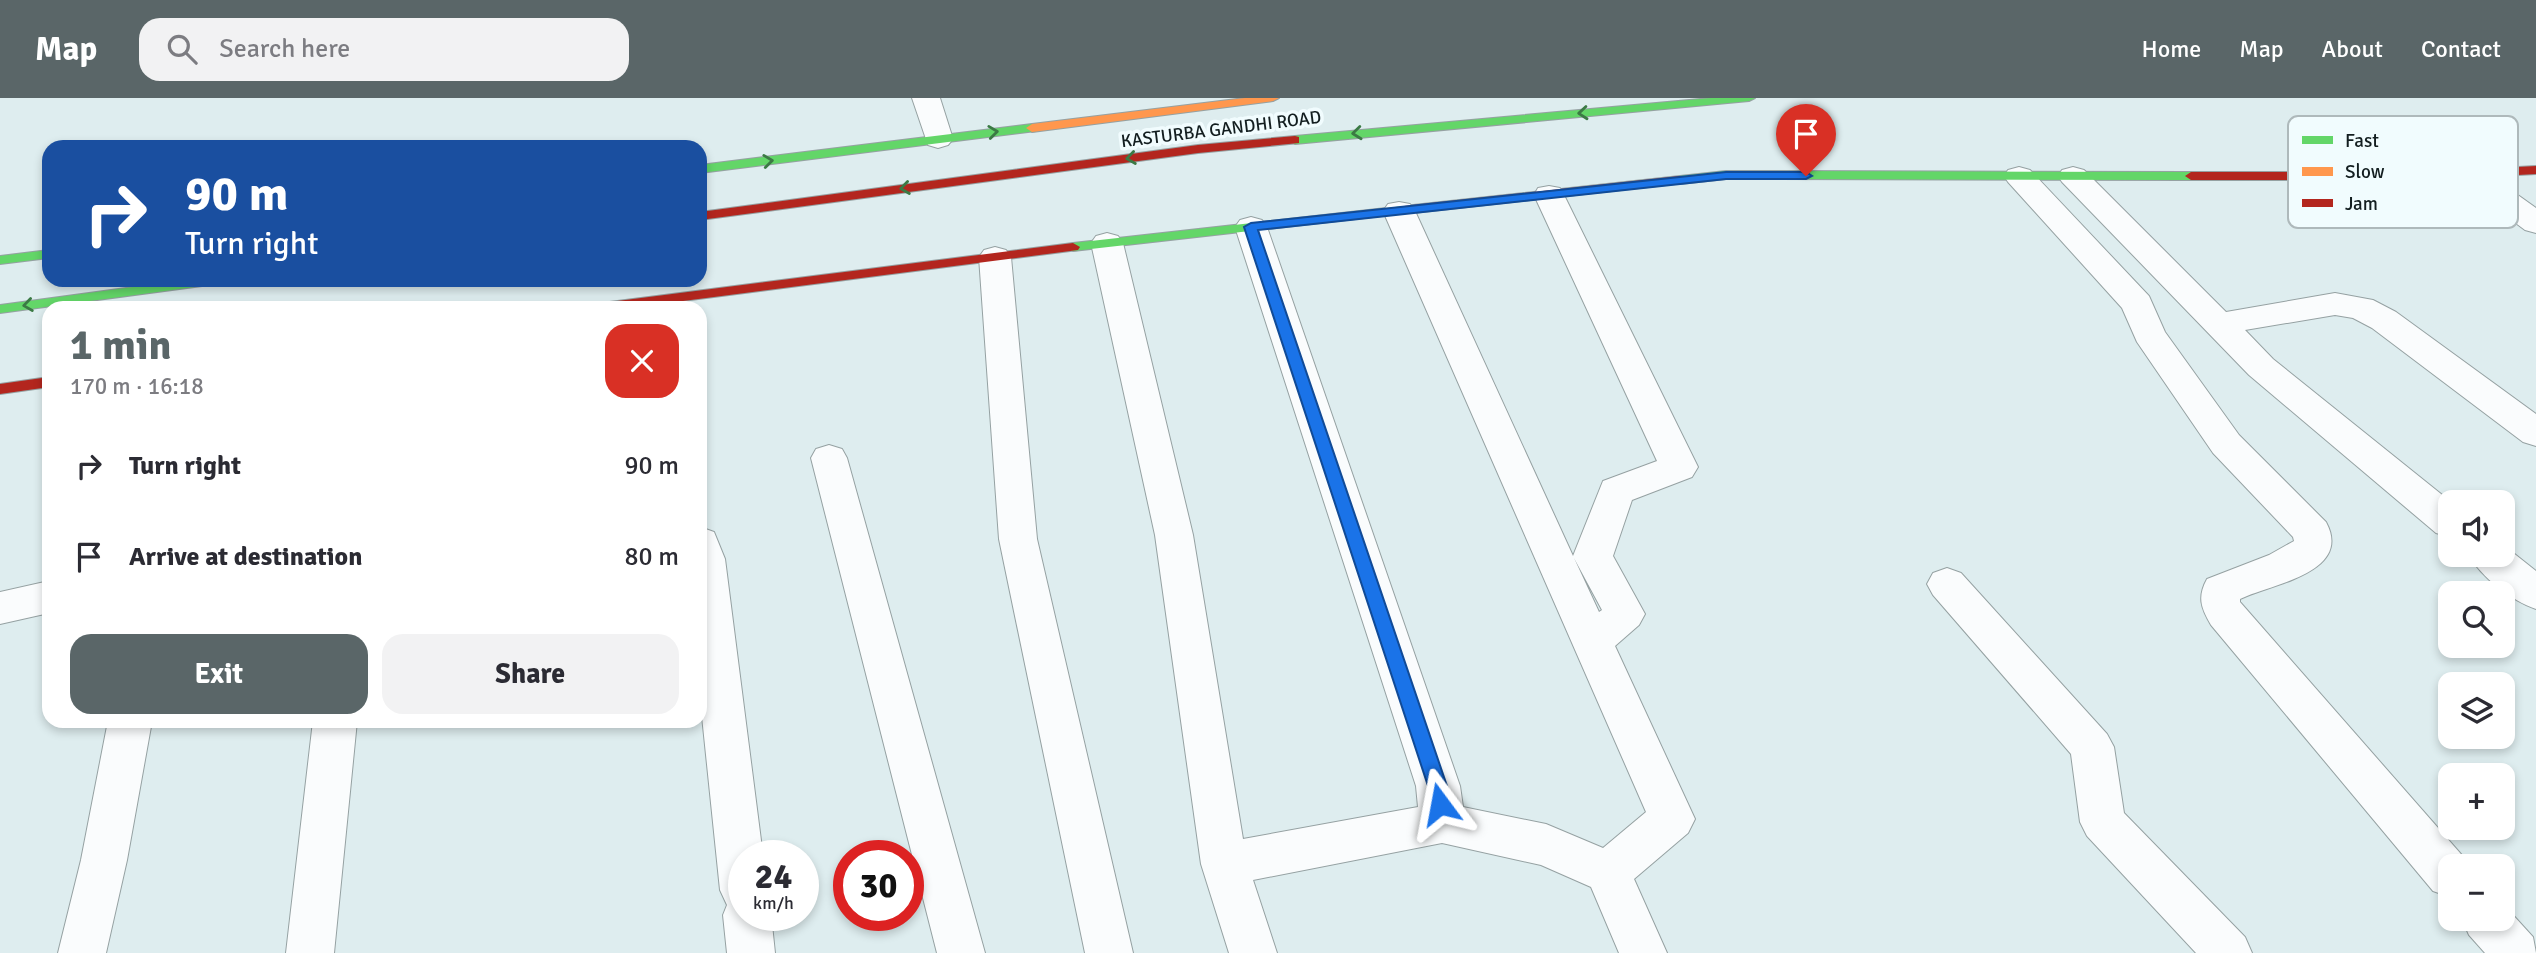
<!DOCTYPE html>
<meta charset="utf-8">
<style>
body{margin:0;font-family:Signika,sans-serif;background:#f2f2f3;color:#2b2b33;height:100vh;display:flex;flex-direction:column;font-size:26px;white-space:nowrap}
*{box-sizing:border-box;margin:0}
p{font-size:23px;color:#7c7c81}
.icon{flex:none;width:38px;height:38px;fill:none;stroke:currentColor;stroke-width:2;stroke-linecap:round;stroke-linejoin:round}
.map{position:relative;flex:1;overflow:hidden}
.side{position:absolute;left:42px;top:203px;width:665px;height:427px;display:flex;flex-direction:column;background:#fff;border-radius:21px;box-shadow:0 4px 10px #0003}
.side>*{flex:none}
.top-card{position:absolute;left:42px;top:42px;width:665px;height:147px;border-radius:21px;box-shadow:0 4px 10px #0003;background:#1a4fa0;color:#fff;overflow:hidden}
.tools{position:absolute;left:2438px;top:392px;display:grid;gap:14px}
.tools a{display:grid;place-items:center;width:77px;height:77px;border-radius:14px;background:#fff;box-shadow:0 4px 10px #0003;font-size:35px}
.speed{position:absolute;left:728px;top:742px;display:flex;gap:14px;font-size:35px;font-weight:700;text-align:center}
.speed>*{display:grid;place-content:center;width:91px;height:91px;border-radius:50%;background:#fff;box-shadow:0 4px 10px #0003;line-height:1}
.speed small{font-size:18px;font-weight:400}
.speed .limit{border:10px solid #d22;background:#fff;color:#111}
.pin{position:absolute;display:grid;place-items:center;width:60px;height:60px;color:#fff;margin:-72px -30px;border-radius:50% 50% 50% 0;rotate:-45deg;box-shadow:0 0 7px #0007}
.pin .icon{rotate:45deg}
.me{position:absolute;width:77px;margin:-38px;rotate:347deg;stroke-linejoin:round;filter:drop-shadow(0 0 5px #0008)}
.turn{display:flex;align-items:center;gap:24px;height:147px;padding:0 28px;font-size:32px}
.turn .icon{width:91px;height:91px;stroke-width:2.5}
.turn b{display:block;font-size:49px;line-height:60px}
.round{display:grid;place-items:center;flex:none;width:74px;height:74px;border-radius:21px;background:#f2f2f3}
.summary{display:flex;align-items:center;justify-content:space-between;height:119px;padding:0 28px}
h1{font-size:42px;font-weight:800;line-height:52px;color:#5a6668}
.primary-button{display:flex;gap:14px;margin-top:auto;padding:14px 28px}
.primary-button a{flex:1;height:80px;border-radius:21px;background:#5a6668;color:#fff;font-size:28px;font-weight:800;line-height:80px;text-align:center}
.primary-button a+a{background:#f2f2f3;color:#2b2b33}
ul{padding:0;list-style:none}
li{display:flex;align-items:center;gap:21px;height:91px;padding:0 28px}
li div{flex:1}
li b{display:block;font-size:26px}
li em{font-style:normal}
header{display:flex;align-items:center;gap:42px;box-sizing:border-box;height:98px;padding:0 35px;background:#5a6668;color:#fff}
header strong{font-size:33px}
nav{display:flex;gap:38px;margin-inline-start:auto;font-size:24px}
.search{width:490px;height:63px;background:#f2f2f3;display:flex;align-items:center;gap:18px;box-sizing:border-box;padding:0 24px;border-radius:21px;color:#7c7c81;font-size:26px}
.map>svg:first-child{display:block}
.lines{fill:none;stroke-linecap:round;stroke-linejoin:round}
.street-casing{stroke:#95a1a2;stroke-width:2}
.fast-casing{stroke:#95a1a2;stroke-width:2}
.slow-casing{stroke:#95a1a2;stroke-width:2}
.jam-casing{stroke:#95a1a2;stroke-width:2}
.street{fill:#fafcfd;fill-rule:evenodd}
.fast{fill:#63d668;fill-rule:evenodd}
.slow{fill:#ff974d;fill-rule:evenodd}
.jam{fill:#b3261e;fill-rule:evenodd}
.oneway{stroke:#3b7a44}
.route{fill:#1a73e8;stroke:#114b97;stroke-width:2}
.labels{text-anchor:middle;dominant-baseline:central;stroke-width:7;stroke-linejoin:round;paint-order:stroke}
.far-street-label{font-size:18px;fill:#131e20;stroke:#f1fcfe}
.key{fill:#f1fcfe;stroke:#aeb9bb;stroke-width:2}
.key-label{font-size:19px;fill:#131e20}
</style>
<header>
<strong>Map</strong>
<div class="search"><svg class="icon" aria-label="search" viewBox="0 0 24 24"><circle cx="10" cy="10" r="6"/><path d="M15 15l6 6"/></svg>Search here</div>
<nav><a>Home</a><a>Map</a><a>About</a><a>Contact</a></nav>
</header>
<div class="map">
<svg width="2536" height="855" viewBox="0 0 2536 855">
<rect width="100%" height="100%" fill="#deedef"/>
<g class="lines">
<g class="street-casing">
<path id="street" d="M912,0H940L953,41L948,47L938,50L928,47Z
M2469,67L2480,70L2536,110V135L2525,132L2458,82L2454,76L2458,70Z
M2019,69L2030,72L2149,198L2165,234L2239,337L2326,424C2352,472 2279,485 2247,498L2240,501V504L2467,763L2469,768H2450V799L2433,793L2211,527C2201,510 2197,499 2207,481L2269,457L2294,443L2293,439L2213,355L2137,244L2122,210L2008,84L2004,78L2008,72Z
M2073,69L2084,72L2226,214L2335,195L2373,202L2396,214L2536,316V348L2523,344L2372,230L2353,220L2335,217L2245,232L2273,261L2451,404L2450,439L2436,435L2249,277L2062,84L2058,78L2062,72Z
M1549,88L1560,90L1564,97L1698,369L1692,379L1632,402L1613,458L1645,516L1639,527L1615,548L1695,721L1688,735L1634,781L1667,855H1619L1591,789L1541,767L1442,745L1253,782L1277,855H1229L1201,766L1155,437L1091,145L1096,138L1107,135L1118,138L1123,145L1193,437L1243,741L1418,709L1416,688L1235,129L1240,122L1251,119L1262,122L1267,129L1460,688L1463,709L1546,726L1603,750L1646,714L1383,113L1388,106L1399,104L1410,106L1415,113L1573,458L1603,383L1657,363L1534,97L1538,90ZM1574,460L1602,512L1599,514Z
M995,149L1006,152L1011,159L1037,441L1133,855H1085L999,441L979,159L984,152Z
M829,347L842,351L847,360L985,855H937L811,360L816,351Z
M700,429L714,434L725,461L763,758H744V817H771L775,855H727L723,817L727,807L720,792L700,599Z
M2502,446L2536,473V511C2512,503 2481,479 2469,457H2502Z
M1947,470L1961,475L2107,636L2114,649L2124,715L2245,839L2252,855H2196L2087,738L2080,724L2071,656L1933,497L1927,486L1933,475Z
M49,483V515L0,526V494Z
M108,623H152L127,762L106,855H58L81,762Z
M313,623H357L334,855H286Z
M2502,805L2533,839L2536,855H2485L2469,837L2462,821H2502Z"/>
</g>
<g class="fast-casing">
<path id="fast" d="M1711,0H1755L1749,3L1295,46L1289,42L1295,38Z
M1032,26L1038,30L1036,33L700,75V67Z
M1726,73L2191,74L2197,78L2191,82L1726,81L1680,86L1674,82L1680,78Z
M1404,108L1410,112L1408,115L1073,153L1066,149L1073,145Z
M49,152V160L0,166V158Z
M185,182H224L217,186L0,215V207Z"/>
</g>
<g class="slow-casing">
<path id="slow" d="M1245,0H1279L1273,3L1032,34L1026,30L1032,26Z"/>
</g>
<g class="jam-casing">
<path id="jam" d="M1295,38L1299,39V45L1198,55L700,122V114L1198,47Z
M2536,68V76L2426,82H2191L2185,78L2191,74H2426Z
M1680,78L1684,79V85L1404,116L1398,112L1404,108Z
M1073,145L1080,149L1078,152L629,210H587L594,206Z
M49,279V289L0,296V286Z"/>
</g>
<use href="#street" class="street"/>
<use href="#fast" class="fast"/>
<use href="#slow" class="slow"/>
<use href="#jam" class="jam"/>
</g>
<defs><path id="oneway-chevron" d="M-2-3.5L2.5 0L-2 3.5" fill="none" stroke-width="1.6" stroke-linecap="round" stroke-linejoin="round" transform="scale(1.75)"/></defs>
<g class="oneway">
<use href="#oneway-chevron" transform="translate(1583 15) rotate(175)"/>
<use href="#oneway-chevron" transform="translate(993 34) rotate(-7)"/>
<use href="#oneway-chevron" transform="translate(1357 35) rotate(174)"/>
<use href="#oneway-chevron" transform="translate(1131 60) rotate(172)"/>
<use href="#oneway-chevron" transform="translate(768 63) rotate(-7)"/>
<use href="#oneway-chevron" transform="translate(905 90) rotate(172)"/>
<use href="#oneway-chevron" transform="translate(28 207) rotate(172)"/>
</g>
<path class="route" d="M1726,74H1806L1812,78L1806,81H1726L1258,132L1447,688L1449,706L1446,712L1440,715L1433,712L1428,688L1244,129L1251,125Z"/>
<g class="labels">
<g class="far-street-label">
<text transform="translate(1221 31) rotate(-7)">KASTURBA GANDHI ROAD</text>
</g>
</g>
<rect x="2288" y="18" width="230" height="112" rx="10" class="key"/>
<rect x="2302" y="38" width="31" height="8" fill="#63d668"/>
<rect x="2302" y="69" width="31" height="9" fill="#ff974d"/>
<rect x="2302" y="101" width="31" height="8" fill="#b3261e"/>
<g class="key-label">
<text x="2345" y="49">Fast</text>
<text x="2345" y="80">Slow</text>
<text x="2345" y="112">Jam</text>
</g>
</svg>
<div class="tools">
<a><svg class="icon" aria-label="sound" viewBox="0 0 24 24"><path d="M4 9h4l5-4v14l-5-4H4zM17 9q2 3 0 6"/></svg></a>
<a><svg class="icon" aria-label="search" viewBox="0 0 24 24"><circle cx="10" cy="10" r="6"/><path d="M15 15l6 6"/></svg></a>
<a><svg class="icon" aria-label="layers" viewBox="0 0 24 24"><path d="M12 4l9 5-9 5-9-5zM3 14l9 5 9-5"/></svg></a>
<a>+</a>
<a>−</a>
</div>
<div class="speed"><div>24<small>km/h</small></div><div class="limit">30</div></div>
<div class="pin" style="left:1806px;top:78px;background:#d93025"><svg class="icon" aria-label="arrive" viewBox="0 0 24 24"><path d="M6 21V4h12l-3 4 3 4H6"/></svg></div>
<svg class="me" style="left:1440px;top:706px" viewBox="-20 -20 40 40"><path d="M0-17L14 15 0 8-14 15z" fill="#1a73e8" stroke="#fff" stroke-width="4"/></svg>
<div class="top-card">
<div class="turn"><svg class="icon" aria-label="right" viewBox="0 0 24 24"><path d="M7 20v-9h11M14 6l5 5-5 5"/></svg><div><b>90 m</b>Turn right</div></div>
</div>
<section class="side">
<div class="summary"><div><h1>1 min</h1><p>170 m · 16:18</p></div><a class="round" style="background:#d93025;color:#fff"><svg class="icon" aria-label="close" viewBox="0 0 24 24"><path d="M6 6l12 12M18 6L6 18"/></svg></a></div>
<ul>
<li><svg class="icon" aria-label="right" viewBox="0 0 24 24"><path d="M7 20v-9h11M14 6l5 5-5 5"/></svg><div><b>Turn right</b></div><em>90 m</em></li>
<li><svg class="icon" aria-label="arrive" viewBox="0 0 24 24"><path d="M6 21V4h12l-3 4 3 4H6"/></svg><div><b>Arrive at destination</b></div><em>80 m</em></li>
</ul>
<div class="primary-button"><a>Exit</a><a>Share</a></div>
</section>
</div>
